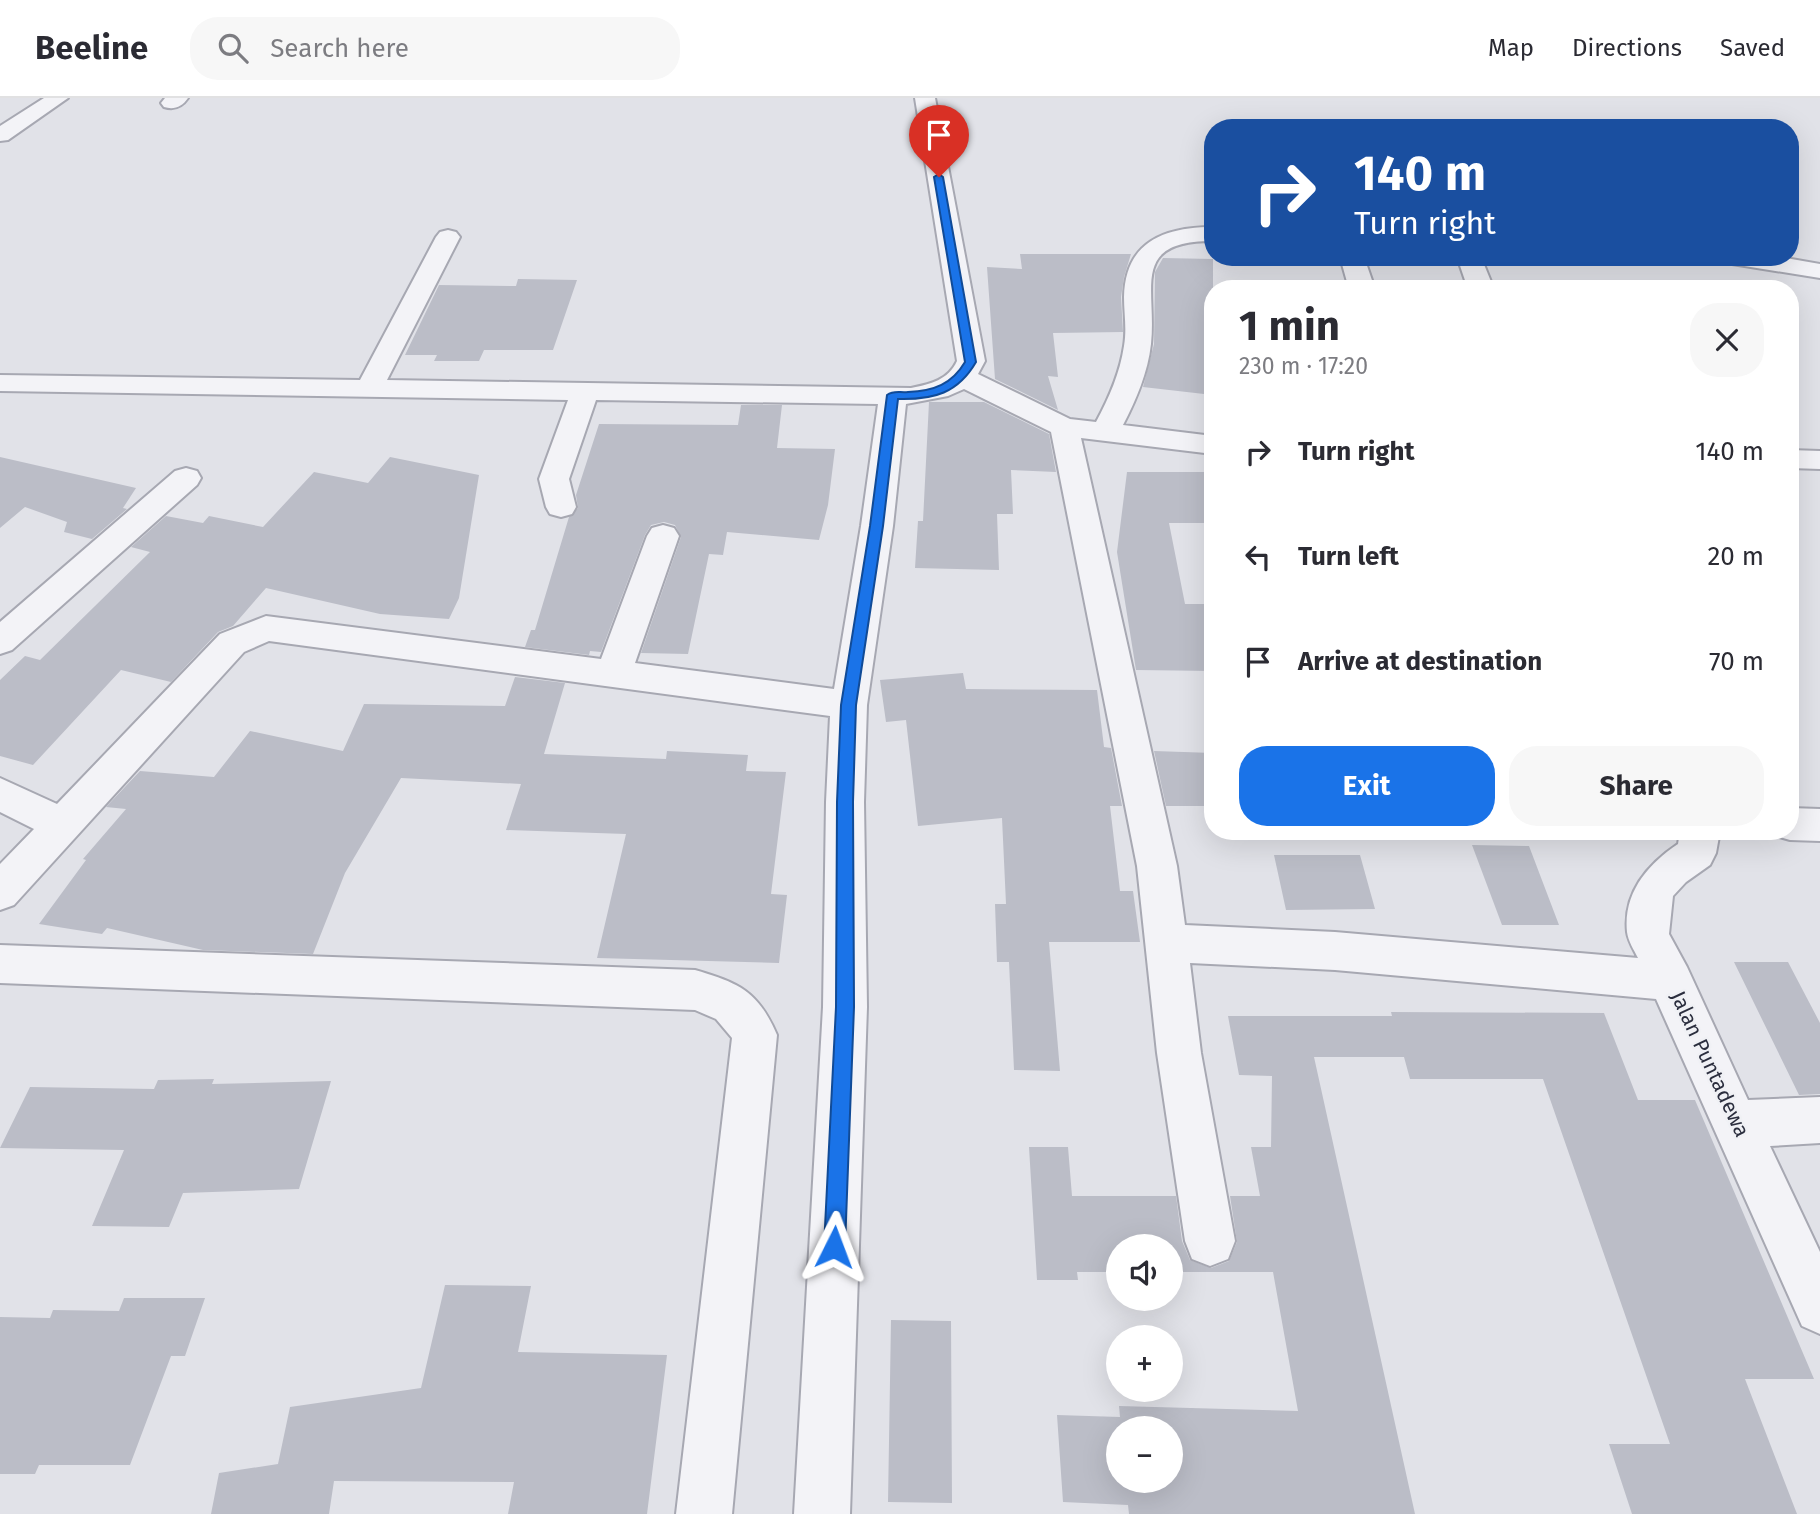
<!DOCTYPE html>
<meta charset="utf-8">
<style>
body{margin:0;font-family:"Fira Sans",sans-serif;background:#f7f7f7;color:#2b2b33;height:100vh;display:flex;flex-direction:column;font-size:26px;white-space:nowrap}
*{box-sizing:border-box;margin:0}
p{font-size:23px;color:#7c7c81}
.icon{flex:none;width:38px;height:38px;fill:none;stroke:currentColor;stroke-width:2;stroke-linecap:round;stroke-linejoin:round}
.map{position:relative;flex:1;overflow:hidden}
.panel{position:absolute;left:1204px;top:182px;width:595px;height:560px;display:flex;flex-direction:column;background:#fff;border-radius:28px;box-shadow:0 7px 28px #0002}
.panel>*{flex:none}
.top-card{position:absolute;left:1204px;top:21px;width:595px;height:147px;border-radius:28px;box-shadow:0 7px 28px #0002;background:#1a4fa0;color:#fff;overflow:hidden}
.buttons{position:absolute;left:1106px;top:1136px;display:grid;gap:14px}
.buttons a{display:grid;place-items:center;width:77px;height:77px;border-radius:50%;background:#fff;box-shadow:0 7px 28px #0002;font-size:35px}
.pin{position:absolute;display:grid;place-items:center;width:60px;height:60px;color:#fff;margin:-72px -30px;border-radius:50% 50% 50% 0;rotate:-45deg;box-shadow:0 0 7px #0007}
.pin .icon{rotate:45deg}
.me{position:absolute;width:77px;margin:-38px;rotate:3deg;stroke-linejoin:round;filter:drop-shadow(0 0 5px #0008)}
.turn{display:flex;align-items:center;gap:24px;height:147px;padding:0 35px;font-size:32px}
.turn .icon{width:91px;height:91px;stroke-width:2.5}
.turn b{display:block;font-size:49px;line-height:60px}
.round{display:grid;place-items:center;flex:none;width:74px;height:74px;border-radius:28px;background:#f7f7f7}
.headline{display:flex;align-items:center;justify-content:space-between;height:119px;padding:0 35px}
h1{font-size:42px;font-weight:700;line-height:52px}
.button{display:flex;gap:14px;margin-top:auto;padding:14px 35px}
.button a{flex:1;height:80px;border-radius:28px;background:#1a73e8;color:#fff;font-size:28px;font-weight:700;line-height:80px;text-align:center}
.button a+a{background:#f7f7f7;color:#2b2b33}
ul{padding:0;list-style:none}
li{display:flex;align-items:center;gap:21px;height:105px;padding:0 35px}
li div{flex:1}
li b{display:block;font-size:26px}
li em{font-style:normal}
header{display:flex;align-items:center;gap:42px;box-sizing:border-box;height:98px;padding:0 35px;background:#fff;border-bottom:2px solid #e1e1e2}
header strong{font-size:33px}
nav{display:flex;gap:38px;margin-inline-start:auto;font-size:24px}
.search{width:490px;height:63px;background:#f7f7f7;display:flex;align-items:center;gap:18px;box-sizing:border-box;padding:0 24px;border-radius:28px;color:#7c7c81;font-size:26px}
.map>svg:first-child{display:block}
.building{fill:#bbbdc7;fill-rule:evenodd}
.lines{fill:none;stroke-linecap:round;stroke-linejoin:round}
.minor-casing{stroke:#a7a8b2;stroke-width:4}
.minor{fill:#f3f3f7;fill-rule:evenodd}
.route{fill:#1a73e8;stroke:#114b97;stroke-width:2}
.labels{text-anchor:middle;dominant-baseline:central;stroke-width:5;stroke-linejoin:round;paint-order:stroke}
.street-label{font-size:21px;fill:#2b2e3e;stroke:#f0f1f5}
</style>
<header>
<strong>Beeline</strong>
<div class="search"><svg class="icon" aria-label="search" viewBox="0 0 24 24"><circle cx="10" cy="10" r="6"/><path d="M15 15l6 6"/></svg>Search here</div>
<nav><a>Map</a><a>Directions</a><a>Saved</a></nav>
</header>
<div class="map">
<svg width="1820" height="1416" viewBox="0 0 1820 1416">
<rect width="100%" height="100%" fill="#e1e2e8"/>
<path class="building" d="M1020,156H1131L1124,179L1121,199L1123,234L1053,235L1058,279L1048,278L1058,312L995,281L987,169L1022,171Z
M1163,160L1213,161V267H1206L1204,296L1143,289L1154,246L1155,174Z
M518,181L577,182L553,252H484L479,263H434L437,257H405L439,187L516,188Z
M929,304H984L1049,336L1056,374L1011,372L1013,416H997L999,472L915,470L918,423H923Z
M741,307H782L777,350L835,351L828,407L819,442L727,434L723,457L709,456L688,556L641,555L681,439L675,427L664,424L651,427L645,437L601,554L590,553L589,557L525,549L531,532H535L569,419L578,410L576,397L599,326L738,327Z
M0,359L136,390L123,410L127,411L92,441L64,434L67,424L25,409L0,430Z
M390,359L479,377L459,500L449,521L380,516L266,490L233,528L218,534L171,584L121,572L33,667L0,658V582L25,558L40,562L150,454L131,449L166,418L203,425L209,418L263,429L314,374L368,385Z
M1127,374H1213V425H1169L1185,506H1213V573L1136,572L1117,454Z
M963,575L966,591L1097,592L1104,649L1111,650L1122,708H1110L1120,793H1133L1140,844H1049L1060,973L1014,972L1009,864H997L995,806H1006L1002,720L918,728L906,622L886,624L880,582Z
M515,579L565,585L544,656L666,661L667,653L748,657L746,673L786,674L771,796L787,797L779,865L597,860L626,736L506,732L521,686L401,680L345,775L313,856L203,852L107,830L102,836L39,826L86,762L83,761L126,711L106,709L140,673L214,679L250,633L343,653L364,606L505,608Z
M1154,653L1213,655V708H1166Z
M1472,747L1529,748L1559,827H1502Z
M1274,757H1360L1375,811L1286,812Z
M1734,864H1788L1820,925V996L1799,997Z
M1391,914L1604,915L1638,1002H1695L1814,1281H1745L1797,1416H1632L1609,1346H1670L1543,981H1410L1404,959H1314L1415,1416H1129L1128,1407L1063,1404L1057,1317L1120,1319L1119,1308L1298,1313L1273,1174H1171V1148H1118V1174H1077L1078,1182H1037L1029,1049H1068L1072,1098H1176L1182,1143L1190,1162L1211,1170L1229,1163L1237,1144L1230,1098H1260L1251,1049H1271L1272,978L1239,977L1228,918H1392ZM1118,1330H1171V1382H1118Z
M214,981L212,986L331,983L299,1091L183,1095L169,1129L92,1128L124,1052L0,1050L30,989L154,991L158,982Z
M445,1187L531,1188L518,1254L667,1257L647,1416H508L514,1384L334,1383L329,1416H211L219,1375L278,1366L290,1309L421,1290Z
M124,1200H205L185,1258H171L130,1367H39L35,1376H0V1219L50,1220L53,1212L119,1213Z
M891,1222L951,1223L952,1405L888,1404Z"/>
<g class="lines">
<g class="minor-casing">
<path id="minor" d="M44,0H68L8,42L0,43V28Z
M165,0H188C182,9 174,12 164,9L161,5Z
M915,0H935L985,263L978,276L1070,321L1096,324C1109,300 1120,275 1124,248C1127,231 1124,216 1124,199C1125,144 1164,129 1213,129V143C1129,143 1157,190 1151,246C1148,274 1136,302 1123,327L1213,338V356L1081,340L1177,768L1185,827L1335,834L1638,860C1634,852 1628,843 1627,834C1623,795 1648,766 1678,746L1680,733H1720L1716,755L1710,767L1686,784L1673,798L1669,836L1687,869L1748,1002L1820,999V1045L1770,1048L1820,1154V1236L1802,1228L1656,901L1335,872L1190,865L1201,955L1235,1143L1228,1161L1210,1168L1192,1161L1185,1143L1157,955L1137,768L1051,334L964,291L948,298L906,306L893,428L867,607L864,704L867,909L850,1416H794L823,909L826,704L830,618L269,543L244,554L14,807L0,812V766L34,731L0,714V680L57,706L220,536L266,518L601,561L647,438L652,430L663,427L674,430L679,438L635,565L834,591L861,428L878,306L596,302L569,381L576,409L572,416L561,419L550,416L546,409L539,381L568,302L0,293V277L360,282L436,139L440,134L448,132L456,134L460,139L387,282L911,290C931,286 948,282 957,263Z
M1340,159H1364L1375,191H1349Z
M1457,159H1481L1494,191H1468Z
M1720,159H1780L1820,166V180L1732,166L1723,164Z
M1790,352L1820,353V371L1790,370Z
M186,370L197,373L201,380L197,387L12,552L0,556V524L175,373Z
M1790,710L1820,711V743L1790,742L1776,738L1774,733H1790Z
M0,847L695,872C739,885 758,893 777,937L732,1416H676L732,940L716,921L695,912L0,885Z"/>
</g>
<use href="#minor" class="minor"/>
</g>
<path class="route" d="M939,76L943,79L976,264C958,295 934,302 898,301L883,428L856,607L853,704L854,909L845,1149L841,1156L834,1159L827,1156L824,1149L836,909L837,704L841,607L870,428L887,297C894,292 900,295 908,294C934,293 952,286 965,264L934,79Z"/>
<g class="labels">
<g class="street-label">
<text transform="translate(1710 966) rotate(65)">Jalan Puntadewa</text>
</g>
</g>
</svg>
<div class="buttons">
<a><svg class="icon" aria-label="sound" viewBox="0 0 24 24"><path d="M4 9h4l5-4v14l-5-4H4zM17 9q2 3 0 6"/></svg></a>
<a>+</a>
<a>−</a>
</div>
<div class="pin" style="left:939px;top:79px;background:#d93025"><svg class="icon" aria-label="arrive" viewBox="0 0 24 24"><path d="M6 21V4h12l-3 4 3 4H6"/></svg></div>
<svg class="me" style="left:834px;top:1149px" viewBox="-20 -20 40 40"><path d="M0-17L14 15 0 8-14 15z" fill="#1a73e8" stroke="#fff" stroke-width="4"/></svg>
<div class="top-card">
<div class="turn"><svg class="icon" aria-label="right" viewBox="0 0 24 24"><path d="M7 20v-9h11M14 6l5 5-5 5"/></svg><div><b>140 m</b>Turn right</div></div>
</div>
<section class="panel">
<div class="headline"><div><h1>1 min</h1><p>230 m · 17:20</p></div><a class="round"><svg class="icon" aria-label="close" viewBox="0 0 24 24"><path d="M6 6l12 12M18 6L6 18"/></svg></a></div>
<ul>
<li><svg class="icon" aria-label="right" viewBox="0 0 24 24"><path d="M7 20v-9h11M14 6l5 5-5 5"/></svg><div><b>Turn right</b></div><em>140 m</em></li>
<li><svg class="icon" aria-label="left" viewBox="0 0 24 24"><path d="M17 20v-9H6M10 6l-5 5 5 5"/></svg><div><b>Turn left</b></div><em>20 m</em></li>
<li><svg class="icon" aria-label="arrive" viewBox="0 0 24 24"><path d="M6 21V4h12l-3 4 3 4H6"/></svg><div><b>Arrive at destination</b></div><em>70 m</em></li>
</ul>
<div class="button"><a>Exit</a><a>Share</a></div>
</section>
</div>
